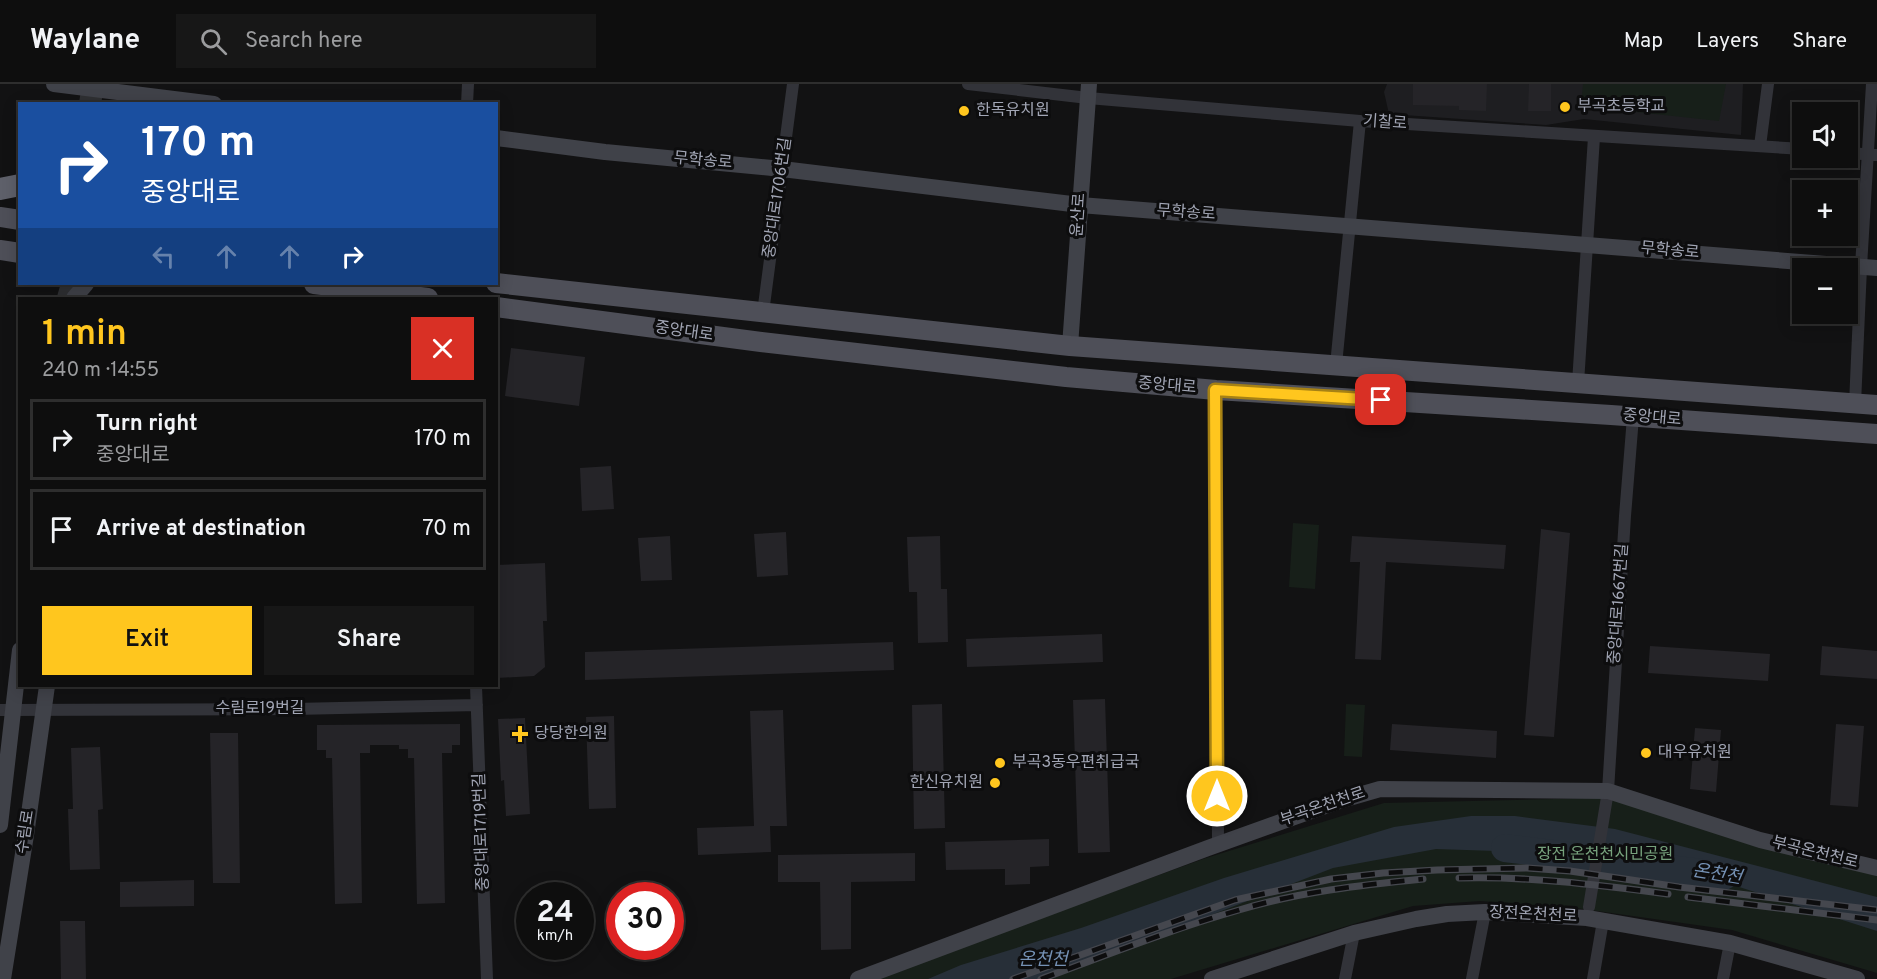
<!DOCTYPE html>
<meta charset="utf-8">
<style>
body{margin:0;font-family:Overpass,"Noto Sans KR",sans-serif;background:#171717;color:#f1f3f6;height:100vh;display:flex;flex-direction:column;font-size:22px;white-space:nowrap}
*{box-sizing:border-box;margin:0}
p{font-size:20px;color:#9b9c9e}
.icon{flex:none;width:33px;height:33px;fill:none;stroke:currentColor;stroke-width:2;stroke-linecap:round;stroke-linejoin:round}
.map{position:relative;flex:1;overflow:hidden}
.side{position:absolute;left:18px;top:213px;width:480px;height:390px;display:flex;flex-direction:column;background:#0e0e0e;border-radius:0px;box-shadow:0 3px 15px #0003,0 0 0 2px #2e2e2e}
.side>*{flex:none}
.top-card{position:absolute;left:18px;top:18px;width:480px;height:183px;border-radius:0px;box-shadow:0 3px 15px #0003,0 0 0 2px #2e2e2e;background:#1a4fa0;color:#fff;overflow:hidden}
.buttons{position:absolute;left:1792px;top:18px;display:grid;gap:12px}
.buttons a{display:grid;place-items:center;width:66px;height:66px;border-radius:0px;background:#0e0e0e;box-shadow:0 3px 15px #0003,0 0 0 2px #2e2e2e;font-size:30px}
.speed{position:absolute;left:516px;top:798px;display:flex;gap:12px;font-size:30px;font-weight:700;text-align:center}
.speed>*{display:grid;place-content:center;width:78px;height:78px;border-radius:50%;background:#0e0e0e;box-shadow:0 3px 15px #0003,0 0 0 2px #2e2e2e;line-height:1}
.speed small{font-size:15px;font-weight:400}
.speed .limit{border:9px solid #d22;background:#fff;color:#111}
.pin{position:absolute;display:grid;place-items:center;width:51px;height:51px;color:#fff;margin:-26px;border-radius:12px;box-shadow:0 3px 9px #0006}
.me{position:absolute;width:66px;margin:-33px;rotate:0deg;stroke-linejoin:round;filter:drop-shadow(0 0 4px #0008)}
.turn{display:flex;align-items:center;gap:21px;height:126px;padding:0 24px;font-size:27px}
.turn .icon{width:78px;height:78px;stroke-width:2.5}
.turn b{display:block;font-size:42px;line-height:51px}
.lanes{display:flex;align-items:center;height:57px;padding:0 24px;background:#0003;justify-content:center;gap:30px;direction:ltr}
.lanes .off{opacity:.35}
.round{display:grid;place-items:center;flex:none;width:63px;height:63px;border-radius:0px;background:#171717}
.overview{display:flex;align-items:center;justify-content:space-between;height:102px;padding:0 24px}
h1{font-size:36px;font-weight:600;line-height:45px;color:#ffc61e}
.cta{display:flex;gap:12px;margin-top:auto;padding:12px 24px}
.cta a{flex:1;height:69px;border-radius:0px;background:#ffc61e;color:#111;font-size:24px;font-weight:600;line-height:69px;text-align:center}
.cta a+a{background:#171717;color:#f1f3f6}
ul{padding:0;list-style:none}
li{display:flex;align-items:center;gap:18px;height:81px;margin:0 12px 9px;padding:0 12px;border:3px solid #2e2e2e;border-radius:0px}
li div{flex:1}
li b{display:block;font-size:22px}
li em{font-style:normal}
header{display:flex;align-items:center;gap:36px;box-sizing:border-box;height:84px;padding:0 30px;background:#0e0e0e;border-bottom:2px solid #2e2e2e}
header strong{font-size:28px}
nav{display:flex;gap:33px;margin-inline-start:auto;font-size:21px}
.search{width:420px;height:54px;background:#171717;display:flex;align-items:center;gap:15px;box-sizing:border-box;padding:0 21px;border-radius:0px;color:#9b9c9e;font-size:22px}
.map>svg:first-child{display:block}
.built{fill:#1e1e21}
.green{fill:#171f19}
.water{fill:#272f38}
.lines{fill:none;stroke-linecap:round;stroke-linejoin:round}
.river{stroke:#272f38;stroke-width:28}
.building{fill:#252428}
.highway-tunnel{stroke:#2f3033;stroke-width:22;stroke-dasharray:22 11;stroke-linecap:butt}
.street{stroke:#323339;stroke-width:12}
.secondary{stroke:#404249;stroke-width:16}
.primary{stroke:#4e4f58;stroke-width:20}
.highway{stroke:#5e606a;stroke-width:22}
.rail-casing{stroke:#45474e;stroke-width:7}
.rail{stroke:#0d0d0e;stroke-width:4.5;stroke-dasharray:14;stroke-linecap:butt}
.route-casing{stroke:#a68114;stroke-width:15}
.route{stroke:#ffc61e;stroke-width:10}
.poi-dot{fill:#ffc61e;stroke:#0d0d0e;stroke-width:2}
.labels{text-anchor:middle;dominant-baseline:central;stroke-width:6;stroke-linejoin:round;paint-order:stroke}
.poi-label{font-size:16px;fill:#a2a6b5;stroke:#0d0d0e;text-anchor:start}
.street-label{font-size:16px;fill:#a2a6b5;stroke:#0d0d0e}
.park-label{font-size:16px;fill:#77a27d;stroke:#0d0d0e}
.water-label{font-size:18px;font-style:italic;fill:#7591b4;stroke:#0d0d0e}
</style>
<header>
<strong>Waylane</strong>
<div class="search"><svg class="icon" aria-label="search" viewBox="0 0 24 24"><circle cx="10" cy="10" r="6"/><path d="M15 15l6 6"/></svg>Search here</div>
<nav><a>Map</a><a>Layers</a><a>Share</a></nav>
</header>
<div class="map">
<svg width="1877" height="895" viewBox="0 0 1877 895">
<rect width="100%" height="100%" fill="#121213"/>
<path class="built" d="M1387,0H1743L1741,51L1584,35L1546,41L1389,30L1384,8Z"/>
<path class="green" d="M1583,0H1726L1719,37L1581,22Z
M1293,439L1319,441L1315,505L1289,503Z
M1346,620L1365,621L1362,673L1344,672Z
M1596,714L1613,715L1877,789V889L1732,846L1576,824L1480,817L1413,822L1171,895H873L1203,775L1384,719Z"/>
<path class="water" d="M1471,732H1515L1615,745L1877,813V847L1642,772L1436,765L1333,784L1045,895H928L961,881L1081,844L1224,794L1394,743Z"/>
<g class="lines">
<path class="river" d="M1505,764L1724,792"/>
</g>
<path class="building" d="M1413,0H1487L1486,27L1459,26V22L1413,21Z
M1529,0H1551V27H1528Z
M511,264L585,273L579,322L505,312Z
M611,382L614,425L582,427L580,384Z
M1541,445L1570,449L1554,653L1524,651Z
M786,448L788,491L757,493L754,450Z
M670,452L672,496L641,497L638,454Z
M940,452L941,505H947L948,558L918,559L917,508H909L907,453Z
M1352,452L1506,461L1504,485L1386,478L1381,576L1355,575L1360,478H1350Z
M545,479L547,537H543L545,583L534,592L497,594L496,481Z
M1102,550L1103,578L967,583L966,555Z
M893,558L894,586L585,596V568Z
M1650,562L1770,570L1768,597L1648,589Z
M1822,562L1877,567V595L1820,591Z
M1105,615L1110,768L1078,769L1073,616Z
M942,620L945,744L914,745L912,621Z
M783,626L787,742H770L771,768L698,771L697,744L754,742L750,627Z
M614,632L616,724L589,725L586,633Z
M525,634L530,730L506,732L504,696L501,697L498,635Z
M460,640V661H452V669H442L445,819L417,820L414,674H408V665H399V661H370V669H360L362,819L335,820L332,674H326V666H317V641Z
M1392,640L1497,647L1496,674L1390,666Z
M1836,640L1864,642L1858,723L1830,721Z
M1695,644L1721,646L1716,708L1690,705Z
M210,649H238L240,799H213Z
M100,663L103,725L98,726L100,785L70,786L68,725H73L71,664Z
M1049,755V782L1030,783V800L1005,801V785L946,786L945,758Z
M915,769V797L851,798V865L821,866L820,798H778V771Z
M194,796V822L120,823V798Z
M60,837H85L86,895H61Z"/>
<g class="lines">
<path class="highway-tunnel" d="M90,20L93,0
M68,214L72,200"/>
<path class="street" d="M968,0L1088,14L1360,37L1803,65
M467,20L468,0
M1760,62L1768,0
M1848,69L1877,71
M763,229L793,0
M1336,281L1360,37
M1578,299L1594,53
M1216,306L1218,760
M1855,320L1861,183L1872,0
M476,602L487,895
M0,626L294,625L477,621
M1589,823L1608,707L1625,432L1633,333
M1345,895L1354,849
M1472,895L1485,828
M1593,895L1603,837
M1723,895L1730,859"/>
<path class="secondary" d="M54,0L214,20
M496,54L605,68L782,85L1080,121L1877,184
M74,214L86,200
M1070,262L1089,0
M0,741L20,566
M3,895L26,751L47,602
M858,895L1208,764L1342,716L1380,705L1608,707L1760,756L1877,784
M1212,895L1354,849L1416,835L1447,830L1485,828L1587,834L1730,859L1857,895"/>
<path class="primary" d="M0,133L20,136
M0,166L20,169
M496,199L1070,262L1877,321
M314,200L428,214
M496,223L761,258L1066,293L1216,306L1611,331L1877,350"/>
<path class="highway" d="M0,105L20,101"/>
<g class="rail-casing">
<path id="rail" d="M1459,794C1529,792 1598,801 1668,810
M1688,813L1877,836
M1013,895L1235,816L1331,795L1383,789L1437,786L1527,784L1570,787L1679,803L1877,826
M1041,895C1107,871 1172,845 1239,826C1298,808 1361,801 1423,795"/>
</g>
<use href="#rail" class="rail"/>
</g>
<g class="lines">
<g class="route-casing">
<path id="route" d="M1217,712L1215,306L1381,316"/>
</g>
<use href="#route" class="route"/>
</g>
<g class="poi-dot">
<circle cx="1565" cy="23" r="6"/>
<circle cx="964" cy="27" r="6"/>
<path d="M517 641h6v6h6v6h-6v6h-6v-6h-6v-6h6z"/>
<circle cx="1646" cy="669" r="6"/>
<circle cx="1000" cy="679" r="6"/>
<circle cx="995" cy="699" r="6"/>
</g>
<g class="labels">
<g class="poi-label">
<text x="1577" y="23">부곡초등학교</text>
<text x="976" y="27">한독유치원</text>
<text x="534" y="650">당당한의원</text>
<text x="1658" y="669">대우유치원</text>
<text x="1012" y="679">부곡3동우편취급국</text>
<text x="983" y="699" text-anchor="end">한신유치원</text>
</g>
<g class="street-label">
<text transform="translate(1385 39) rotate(4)">기찰로</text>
<text transform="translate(703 77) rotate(5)">무학송로</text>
<text transform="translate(778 114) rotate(-82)">중앙대로1706번길</text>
<text transform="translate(1186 129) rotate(4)">무학송로</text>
<text transform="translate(1079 131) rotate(-86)">윤산로</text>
<text transform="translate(1670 167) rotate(5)">무학송로</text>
<text transform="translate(684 248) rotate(8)">중앙대로</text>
<text transform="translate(1167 302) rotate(5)">중앙대로</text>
<text transform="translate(1652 334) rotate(5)">중앙대로</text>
<text transform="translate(1619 520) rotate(-86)">중앙대로1667번길</text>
<text x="260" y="625">수림로19번길</text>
<text transform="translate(1323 723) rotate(-19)">부곡온천천로</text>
<text transform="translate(26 748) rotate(-81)">수림로</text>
<text transform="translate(482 748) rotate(-92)">중앙대로1719번길</text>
<text transform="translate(1815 769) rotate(14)">부곡온천천로</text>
<text transform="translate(1533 831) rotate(3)">장전온천천로</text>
</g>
<g class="park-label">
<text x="1605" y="771">장전 온천천시민공원</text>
</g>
<g class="water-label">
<text transform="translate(1717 791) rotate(9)">온천천</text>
<text x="1043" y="876">온천천</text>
</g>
</g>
</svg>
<div class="buttons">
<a><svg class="icon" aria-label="sound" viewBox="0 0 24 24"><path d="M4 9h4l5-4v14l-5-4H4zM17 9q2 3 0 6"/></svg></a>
<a>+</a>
<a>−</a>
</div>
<div class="speed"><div>24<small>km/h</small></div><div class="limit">30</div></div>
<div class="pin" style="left:1381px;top:316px;background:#d93025"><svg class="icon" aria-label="arrive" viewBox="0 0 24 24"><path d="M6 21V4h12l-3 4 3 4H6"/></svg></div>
<svg class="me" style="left:1217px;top:712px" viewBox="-20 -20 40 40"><circle r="17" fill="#ffc61e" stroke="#fff" stroke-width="3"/><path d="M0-11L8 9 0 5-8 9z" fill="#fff"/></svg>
<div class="top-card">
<div class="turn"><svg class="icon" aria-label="right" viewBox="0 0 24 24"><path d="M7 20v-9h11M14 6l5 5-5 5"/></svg><div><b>170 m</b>중앙대로</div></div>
<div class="lanes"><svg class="icon off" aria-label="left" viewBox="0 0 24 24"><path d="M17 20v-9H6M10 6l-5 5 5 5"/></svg><svg class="icon off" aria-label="ahead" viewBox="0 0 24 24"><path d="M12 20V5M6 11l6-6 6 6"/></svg><svg class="icon off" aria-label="ahead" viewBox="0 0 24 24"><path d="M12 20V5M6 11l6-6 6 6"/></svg><svg class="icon" aria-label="right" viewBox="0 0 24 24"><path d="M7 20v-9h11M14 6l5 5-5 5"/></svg></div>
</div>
<section class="side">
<div class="overview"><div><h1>1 min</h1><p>240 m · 14:55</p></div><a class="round" style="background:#d93025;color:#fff"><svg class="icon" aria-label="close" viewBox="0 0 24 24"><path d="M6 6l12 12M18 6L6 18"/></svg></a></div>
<ul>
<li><svg class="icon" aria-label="right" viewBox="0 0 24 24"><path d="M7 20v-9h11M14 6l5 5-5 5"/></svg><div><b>Turn right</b><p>중앙대로</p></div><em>170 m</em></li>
<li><svg class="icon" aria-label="arrive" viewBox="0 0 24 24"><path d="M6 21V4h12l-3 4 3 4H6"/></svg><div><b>Arrive at destination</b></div><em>70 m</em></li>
</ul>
<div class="cta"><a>Exit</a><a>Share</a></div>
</section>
</div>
